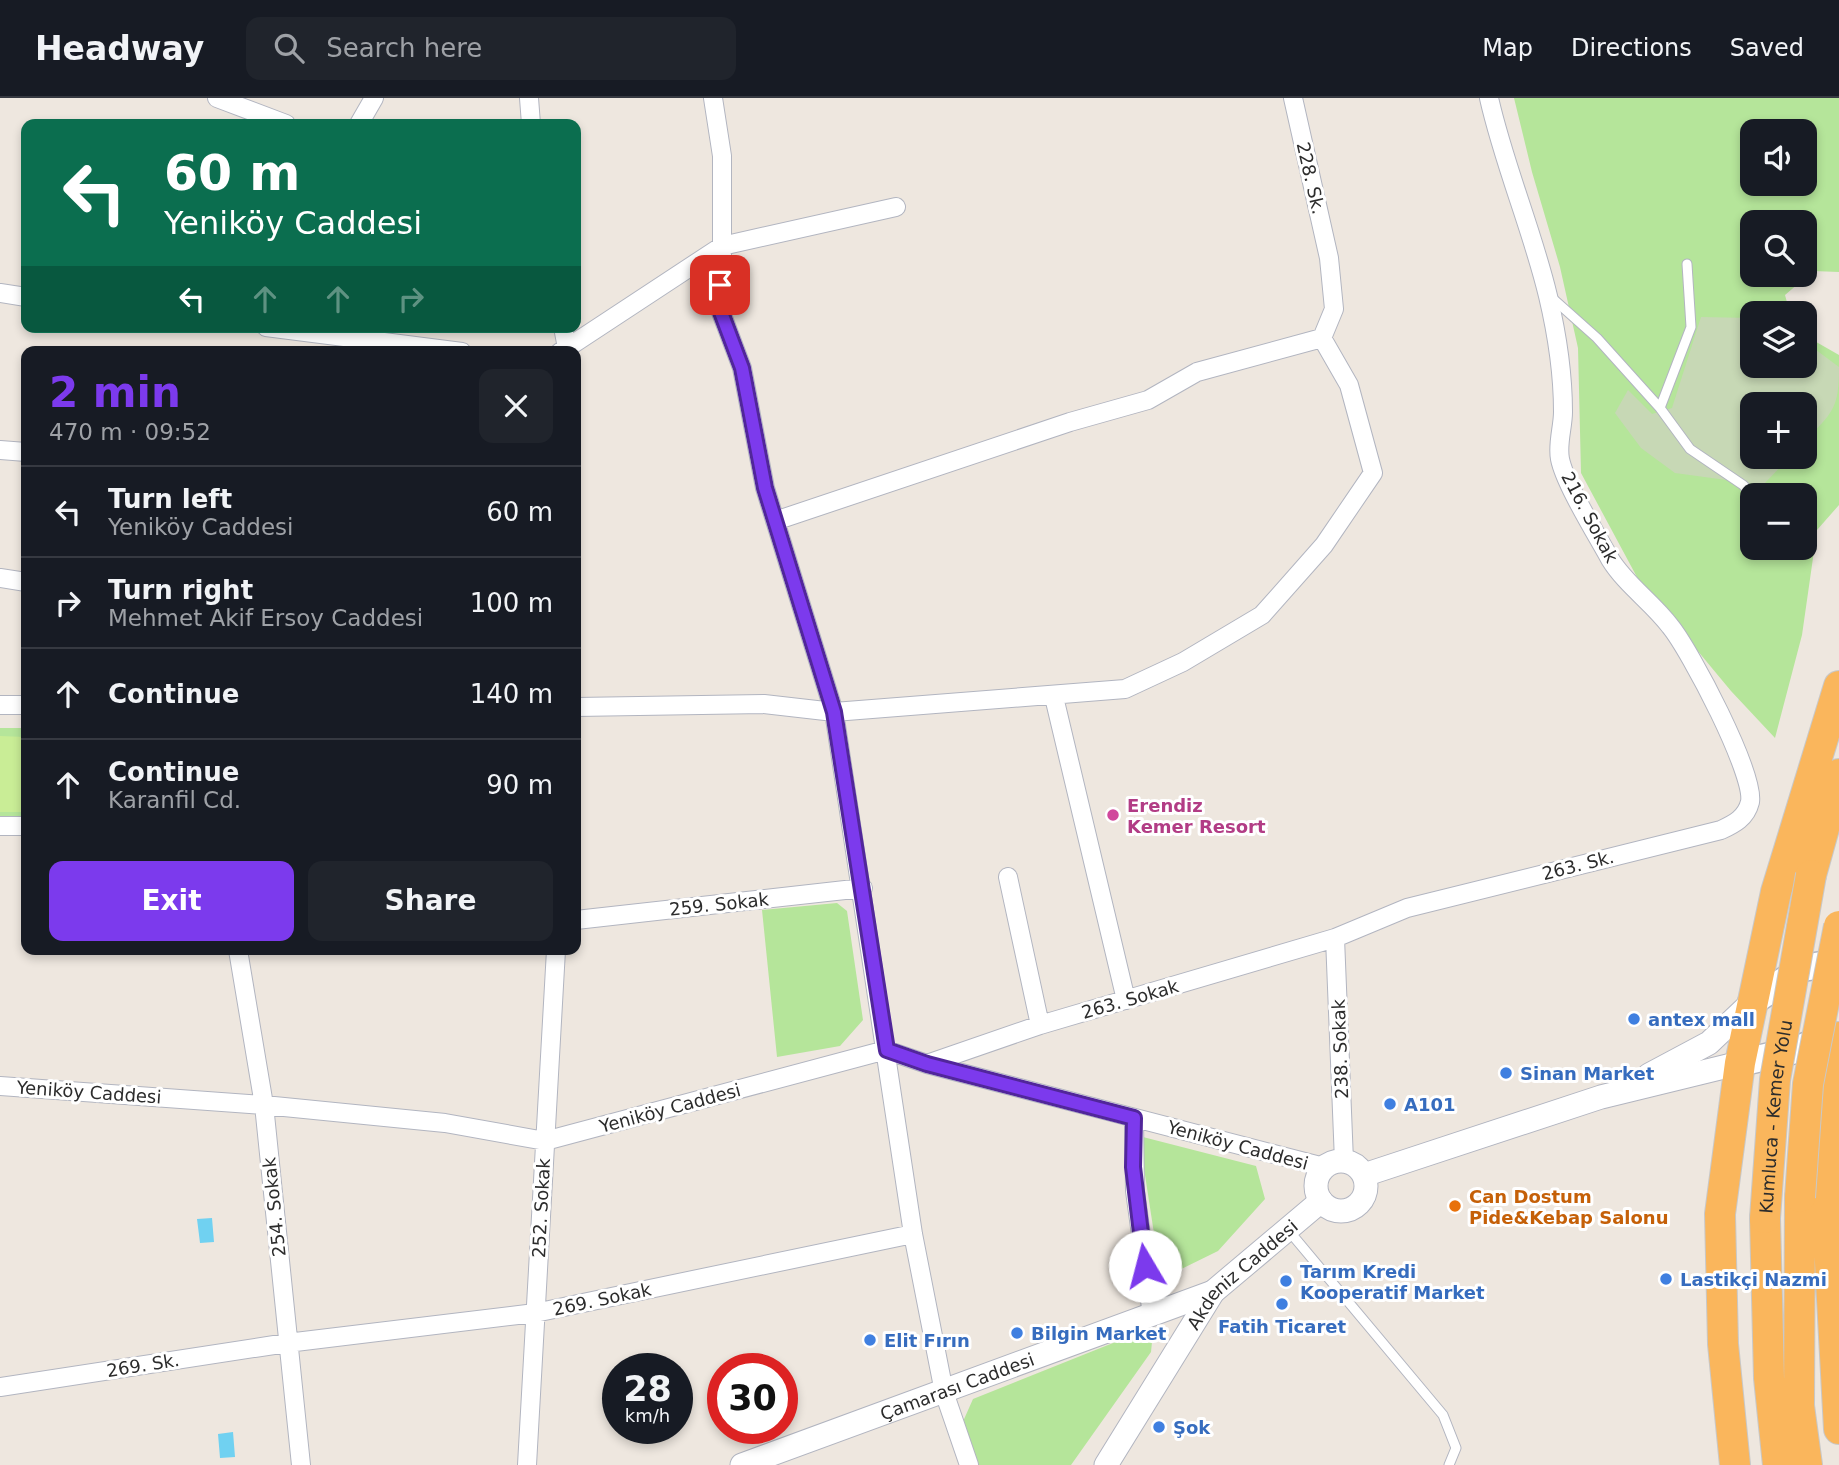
<!DOCTYPE html>
<meta charset="utf-8">
<style>
body{margin:0;font-family:"DejaVu Sans",sans-serif;background:#20242c;color:#f1f3f6;height:100vh;display:flex;flex-direction:column;font-size:26px;white-space:nowrap}
*{box-sizing:border-box;margin:0}
p{font-size:23px;color:#9ea1a6}
.icon{flex:none;width:38px;height:38px;fill:none;stroke:currentColor;stroke-width:2;stroke-linecap:round;stroke-linejoin:round}
.map{position:relative;flex:1;overflow:hidden}
.drawer{position:absolute;left:21px;top:248px;width:560px;height:609px;display:flex;flex-direction:column;background:#171b24;border-radius:14px;box-shadow:0 4px 10px #0003}
.drawer>*{flex:none}
.banner{position:absolute;left:21px;top:21px;width:560px;height:214px;border-radius:14px;box-shadow:0 4px 10px #0003;background:#0b6e4f;color:#fff;overflow:hidden}
.fabs{position:absolute;left:1740px;top:21px;display:grid;gap:14px}
.fabs a{display:grid;place-items:center;width:77px;height:77px;border-radius:14px;background:#171b24;box-shadow:0 4px 10px #0003;font-size:35px}
.speed{position:absolute;left:602px;top:1255px;display:flex;gap:14px;font-size:35px;font-weight:700;text-align:center}
.speed>*{display:grid;place-content:center;width:91px;height:91px;border-radius:50%;background:#171b24;box-shadow:0 4px 10px #0003;line-height:1}
.speed small{font-size:18px;font-weight:400}
.speed .limit{border:10px solid #d22;background:#fff;color:#111}
.pin{position:absolute;display:grid;place-items:center;width:60px;height:60px;color:#fff;margin:-30px;border-radius:14px;box-shadow:0 4px 10px #0006}
.me{position:absolute;width:77px;margin:-38px;rotate:352deg;stroke-linejoin:round;filter:drop-shadow(0 0 5px #0008)}
.turn{display:flex;align-items:center;gap:24px;height:147px;padding:0 28px;font-size:32px}
.turn .icon{width:91px;height:91px;stroke-width:2.5}
.turn b{display:block;font-size:49px;line-height:60px}
.lanes{display:flex;align-items:center;height:66px;padding:0 28px;background:#0003;justify-content:center;gap:35px;direction:ltr}
.lanes .off{opacity:.35}
.round{display:grid;place-items:center;flex:none;width:74px;height:74px;border-radius:14px;background:#20242c}
.head{display:flex;align-items:center;justify-content:space-between;height:119px;padding:0 28px}
h1{font-size:42px;font-weight:600;line-height:52px;color:#7c3aed}
.primary-button{display:flex;gap:14px;margin-top:auto;padding:14px 28px}
.primary-button a{flex:1;height:80px;border-radius:14px;background:#7c3aed;color:#fff;font-size:28px;font-weight:600;line-height:80px;text-align:center}
.primary-button a+a{background:#20242c;color:#f1f3f6}
ul{padding:0;list-style:none}
li{display:flex;align-items:center;gap:21px;height:91px;padding:0 28px;border-top:2px solid #363941}
li div{flex:1}
li b{display:block;font-size:26px}
li em{font-style:normal}
header{display:flex;align-items:center;gap:42px;box-sizing:border-box;height:98px;padding:0 35px;background:#171b24;border-bottom:2px solid #363941}
header strong{font-size:33px}
nav{display:flex;gap:38px;margin-inline-start:auto;font-size:24px}
.search{width:490px;height:63px;background:#20242c;display:flex;align-items:center;gap:18px;box-sizing:border-box;padding:0 24px;border-radius:14px;color:#9ea1a6;font-size:26px}
.map>svg:first-child{display:block}
.green{fill:#b5e59a;fill-rule:evenodd}
.cemetery{fill:#c7d8b5}
.pitch{fill:#c9ed96}
.water{fill:#70d1f1}
.lines{fill:none;stroke-linecap:round;stroke-linejoin:round}
.service-casing{stroke:#b2b5c0;stroke-width:11}
.minor-casing{stroke:#b2b5c0;stroke-width:20}
.tertiary-casing{stroke:#b2b5c0;stroke-width:25}
.secondary-casing{stroke:#b2b5c0;stroke-width:29}
.trunk-casing{stroke:#c8c8c8;stroke-width:32}
.service{stroke:#fff;stroke-width:9}
.minor{stroke:#fff;stroke-width:18}
.tertiary{stroke:#fff;stroke-width:23}
.secondary{stroke:#fff;stroke-width:26}
.trunk{stroke:#fab65c;stroke-width:30}
.trunk-bridge-casing{stroke:#c8c8c8;stroke-width:32;stroke-linecap:butt}
.trunk-bridge{stroke:#fab65c;stroke-width:30}
.route-casing{stroke:#51269a;stroke-width:18}
.route{stroke:#7c3aed;stroke-width:12}
.hotel-dot{fill:#d1479c;stroke:#fff;stroke-width:2.5}
.shop-dot{fill:#3f7fe0;stroke:#fff;stroke-width:2.5}
.food-dot{fill:#e8710a;stroke:#fff;stroke-width:2.5}
.labels{text-anchor:middle;dominant-baseline:central;stroke-width:6;stroke-linejoin:round;paint-order:stroke}
.street-label{font-size:18px;fill:#2c2c2c;stroke:#fff}
.hotel-label{font-size:18px;font-weight:bold;fill:#b23c85;stroke:#fff;text-anchor:start}
.shop-label{font-size:18px;font-weight:bold;fill:#366cbe;stroke:#fff;text-anchor:start}
.food-label{font-size:18px;font-weight:bold;fill:#c56008;stroke:#fff;text-anchor:start}
</style>
<header>
<strong>Headway</strong>
<div class="search"><svg class="icon" aria-label="search" viewBox="0 0 24 24"><circle cx="10" cy="10" r="6"/><path d="M15 15l6 6"/></svg>Search here</div>
<nav><a>Map</a><a>Directions</a><a>Saved</a></nav>
</header>
<div class="map">
<svg width="1839" height="1367" viewBox="0 0 1839 1367">
<rect width="100%" height="100%" fill="#eee7df"/>
<path class="green" d="M1514,0H1839V174L1813,173L1785,197L1790,215H1752V268H1804V237L1839,257V407L1817,432L1802,537L1775,640L1731,593L1638,481L1581,375L1578,250L1560,169L1532,74ZM1752,33H1804V86H1752ZM1752,124H1804V177H1752ZM1752,306H1804V359H1752ZM1752,397H1804V450H1752Z
M0,630H26V721H0Z
M837,805L847,813L863,922L840,948L777,959L762,812Z
M1139,1038L1256,1068L1265,1101L1218,1153L1161,1181Z
M1140,1236L1152,1244L1151,1254L1071,1367H974L961,1328L973,1301L1133,1237Z"/>
<path class="cemetery" d="M1701,219L1752,220V268H1804V243L1839,269C1839,311 1833,314 1804,344V306H1752V359H1790L1763,387L1675,375L1641,350L1615,315L1628,292L1652,316L1672,310Z"/>
<path class="pitch" d="M0,638L25,639V714H0Z"/>
<path class="water" d="M212,1120L214,1144L200,1145L197,1121Z
M233,1334L235,1359L220,1360L218,1336Z"/>
<g class="lines">
<g class="service-casing">
<path id="service" d="M1551,199L1597,240L1660,310L1690,351L1743,387L1753,397
M1660,310L1691,229L1687,166
M1289,1133L1443,1317L1456,1350L1449,1367"/>
</g>
<g class="minor-casing">
<path id="minor" d="M217,0L286,26
M529,0L531,26
M713,0L722,58V165L719,209L742,270L765,390L834,614L1125,591L1183,564L1262,517L1324,447L1373,375L1349,287L1322,240L1334,211L1329,160L1293,0
M359,26L374,0
M0,195L26,199
M266,229L462,254
M567,250L722,148L896,109
M560,254L567,250L563,229
M0,352L26,354
M775,423L1070,324L1148,302L1197,274L1322,240
M0,480L26,484
M1054,599L1126,902
M0,607H26
M576,609L764,606L834,614L913,1136L944,1294L969,1367
M0,728H26
M1008,779L1040,927
M576,822L863,790
M1335,840L1344,1063
M238,852L264,1007L301,1367
M927,966L1040,927L1335,840L1407,810L1721,732C1734,726 1746,720 1750,704C1755,676 1690,552 1670,528C1652,504 1626,487 1610,461C1597,437 1565,386 1560,361C1557,346 1563,329 1563,314C1563,275 1557,236 1548,198C1532,131 1504,67 1489,0
M0,988L264,1007L445,1025L545,1043L886,952L927,966L1324,1069
M1134,1020L1135,1093L1152,1217
M0,1289L287,1245L535,1215L913,1136
M527,1367L556,852"/>
</g>
<g class="tertiary-casing">
<g id="tertiary">
<path d="M1649,977L1709,945L1751,905"/>
<circle cx="1341" cy="1088" r="25"/>
<path d="M1364,1077L1601,999L1740,965"/>
<path id="s1" d="M742,1367L1213,1194"/>
<path id="s2" d="M1106,1367L1213,1194L1321,1103"/>
</g>
</g>
<g class="secondary-casing">
<path id="secondary" d="M1751,905L1803,870L1839,864
M1740,965L1796,952L1832,937"/>
</g>
<g class="trunk-casing">
<path id="trunk" d="M1811,777L1839,676
M1839,939L1826,1090L1839,1331
M1800,1099L1799,1308L1807,1367
M1765,1120L1769,1280L1778,1367
M1735,1367L1723,1246L1720,1116L1740,965L1776,794L1839,588"/>
</g>
<use href="#service" class="service"/>
<use href="#minor" class="minor"/>
<use href="#tertiary" class="tertiary"/>
<use href="#secondary" class="secondary"/>
<use href="#trunk" class="trunk"/>
<g class="trunk-bridge-casing">
<g id="trunk-bridge">
<path d="M1800,1099L1808,986L1839,828"/>
<path id="s3" d="M1765,1120L1775,982L1811,777"/>
</g>
</g>
<use href="#trunk-bridge" class="trunk-bridge"/>
</g>
<g class="lines">
<g class="route-casing">
<path id="route" d="M720,187L719,209L742,270L765,390L834,614L887,952L927,966L1134,1020L1133,1069L1145,1168"/>
</g>
<use href="#route" class="route"/>
</g>
<circle class="hotel-dot" cx="1113" cy="717" r="7"/>
<g class="shop-dot">
<circle cx="1634" cy="921" r="7"/>
<circle cx="1506" cy="975" r="7"/>
<circle cx="1390" cy="1006" r="7"/>
<circle cx="1666" cy="1181" r="7"/>
<circle cx="1286" cy="1183" r="7"/>
<circle cx="1282" cy="1206" r="7"/>
<circle cx="1017" cy="1235" r="7"/>
<circle cx="870" cy="1242" r="7"/>
<circle cx="1159" cy="1329" r="7"/>
</g>
<circle class="food-dot" cx="1455" cy="1108" r="7"/>
<g class="labels">
<g class="street-label">
<text transform="translate(1311 80) rotate(77)">228. Sk.</text>
<text transform="translate(1590 419) rotate(62)">216. Sokak</text>
<text transform="translate(1578 767) rotate(-14)">263. Sk.</text>
<text transform="translate(719 806) rotate(-6)">259. Sokak</text>
<text transform="translate(1130 901) rotate(-16)">263. Sokak</text>
<text transform="translate(1340 951) rotate(-92)">238. Sokak</text>
<text transform="translate(89 994) rotate(4)">Yeniköy Caddesi</text>
<text transform="translate(670 1010) rotate(-15)">Yeniköy Caddesi</text>
<text stroke="none"><textPath href="#s3" startOffset="102">Kumluca - Kemer Yolu</textPath></text>
<text transform="translate(1238 1047) rotate(15)">Yeniköy Caddesi</text>
<text transform="translate(274 1109) rotate(-96)">254. Sokak</text>
<text transform="translate(541 1110) rotate(-87)">252. Sokak</text>
<text stroke="none"><textPath href="#s2" startOffset="236">Akdeniz Caddesi</textPath></text>
<text transform="translate(602 1201) rotate(-12)">269. Sokak</text>
<text transform="translate(143 1267) rotate(-9)">269. Sk.</text>
<text stroke="none"><textPath href="#s1" startOffset="229">Çamarası Caddesi</textPath></text>
</g>
<g class="hotel-label">
<text x="1127" y="707">Erendiz<tspan x="1127" dy="21">Kemer Resort</tspan></text>
</g>
<g class="shop-label">
<text x="1648" y="921">antex mall</text>
<text x="1520" y="975">Sinan Market</text>
<text x="1404" y="1006">A101</text>
<text x="1300" y="1173">Tarım Kredi<tspan x="1300" dy="21">Kooperatif Market</tspan></text>
<text x="1680" y="1181">Lastikçi Nazmi</text>
<text x="1282" y="1228" text-anchor="middle">Fatih Ticaret</text>
<text x="1031" y="1235">Bilgin Market</text>
<text x="884" y="1242">Elit Fırın</text>
<text x="1173" y="1329">Şok</text>
</g>
<g class="food-label">
<text x="1469" y="1098">Can Dostum<tspan x="1469" dy="21">Pide&amp;Kebap Salonu</tspan></text>
</g>
</g>
</svg>
<div class="fabs">
<a><svg class="icon" aria-label="sound" viewBox="0 0 24 24"><path d="M4 9h4l5-4v14l-5-4H4zM17 9q2 3 0 6"/></svg></a>
<a><svg class="icon" aria-label="search" viewBox="0 0 24 24"><circle cx="10" cy="10" r="6"/><path d="M15 15l6 6"/></svg></a>
<a><svg class="icon" aria-label="layers" viewBox="0 0 24 24"><path d="M12 4l9 5-9 5-9-5zM3 14l9 5 9-5"/></svg></a>
<a>+</a>
<a>−</a>
</div>
<div class="speed"><div>28<small>km/h</small></div><div class="limit">30</div></div>
<div class="pin" style="left:720px;top:187px;background:#d93025"><svg class="icon" aria-label="arrive" viewBox="0 0 24 24"><path d="M6 21V4h12l-3 4 3 4H6"/></svg></div>
<svg class="me" style="left:1145px;top:1168px" viewBox="-20 -20 40 40"><circle r="19" fill="#fff"/><path d="M0-13L10 11 0 6-10 11z" fill="#7c3aed"/></svg>
<div class="banner">
<div class="turn"><svg class="icon" aria-label="left" viewBox="0 0 24 24"><path d="M17 20v-9H6M10 6l-5 5 5 5"/></svg><div><b>60 m</b>Yeniköy Caddesi</div></div>
<div class="lanes"><svg class="icon" aria-label="left" viewBox="0 0 24 24"><path d="M17 20v-9H6M10 6l-5 5 5 5"/></svg><svg class="icon off" aria-label="ahead" viewBox="0 0 24 24"><path d="M12 20V5M6 11l6-6 6 6"/></svg><svg class="icon off" aria-label="ahead" viewBox="0 0 24 24"><path d="M12 20V5M6 11l6-6 6 6"/></svg><svg class="icon off" aria-label="right" viewBox="0 0 24 24"><path d="M7 20v-9h11M14 6l5 5-5 5"/></svg></div>
</div>
<section class="drawer">
<div class="head"><div><h1>2 min</h1><p>470 m · 09:52</p></div><a class="round"><svg class="icon" aria-label="close" viewBox="0 0 24 24"><path d="M6 6l12 12M18 6L6 18"/></svg></a></div>
<ul>
<li><svg class="icon" aria-label="left" viewBox="0 0 24 24"><path d="M17 20v-9H6M10 6l-5 5 5 5"/></svg><div><b>Turn left</b><p>Yeniköy Caddesi</p></div><em>60 m</em></li>
<li><svg class="icon" aria-label="right" viewBox="0 0 24 24"><path d="M7 20v-9h11M14 6l5 5-5 5"/></svg><div><b>Turn right</b><p>Mehmet Akif Ersoy Caddesi</p></div><em>100 m</em></li>
<li><svg class="icon" aria-label="ahead" viewBox="0 0 24 24"><path d="M12 20V5M6 11l6-6 6 6"/></svg><div><b>Continue</b></div><em>140 m</em></li>
<li><svg class="icon" aria-label="ahead" viewBox="0 0 24 24"><path d="M12 20V5M6 11l6-6 6 6"/></svg><div><b>Continue</b><p>Karanfil Cd.</p></div><em>90 m</em></li>
</ul>
<div class="primary-button"><a>Exit</a><a>Share</a></div>
</section>
</div>
